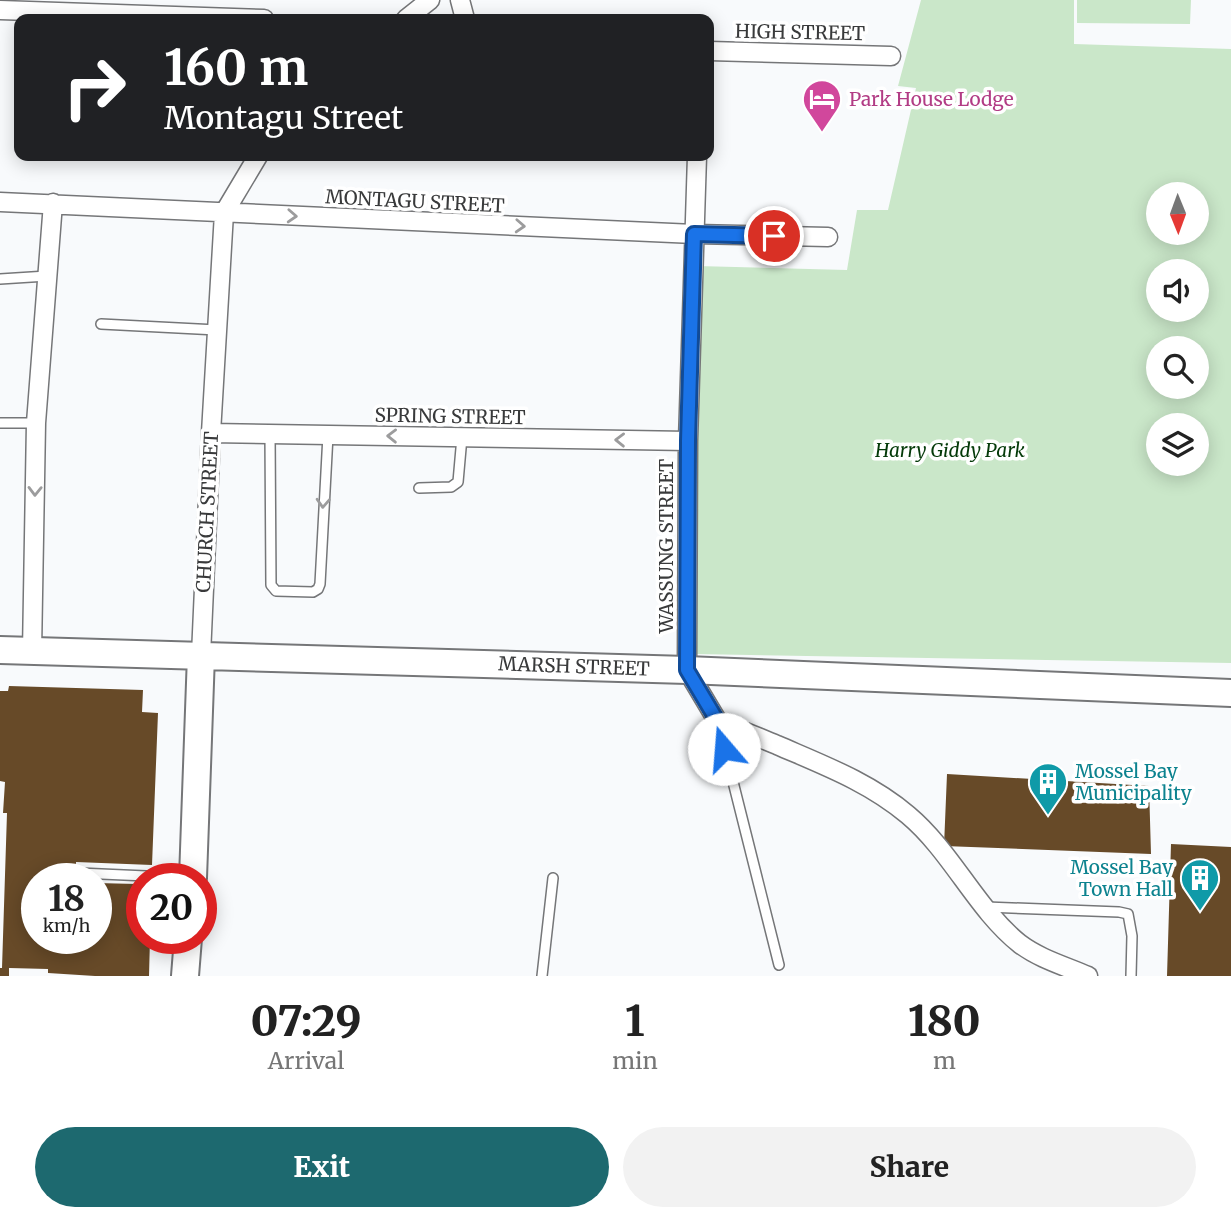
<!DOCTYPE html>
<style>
body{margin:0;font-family:Merriweather,serif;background:#f2f2f2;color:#222;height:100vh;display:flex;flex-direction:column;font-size:26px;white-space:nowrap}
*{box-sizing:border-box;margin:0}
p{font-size:23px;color:#767676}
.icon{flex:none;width:38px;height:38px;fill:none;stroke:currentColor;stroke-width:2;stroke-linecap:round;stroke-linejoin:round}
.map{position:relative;height:976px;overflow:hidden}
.drawer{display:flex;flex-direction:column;background:#fff;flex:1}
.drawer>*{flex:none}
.banner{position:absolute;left:14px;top:14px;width:700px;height:147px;border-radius:14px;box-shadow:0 4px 18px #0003;background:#202124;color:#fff;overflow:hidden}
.needle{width:46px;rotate:179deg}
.controls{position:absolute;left:1146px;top:182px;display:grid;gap:14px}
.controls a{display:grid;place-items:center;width:63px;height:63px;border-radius:50%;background:#fff;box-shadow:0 4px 18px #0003;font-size:35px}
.speed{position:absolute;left:21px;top:863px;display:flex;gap:14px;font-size:35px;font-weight:700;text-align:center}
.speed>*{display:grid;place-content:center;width:91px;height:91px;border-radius:50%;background:#fff;box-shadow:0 4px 18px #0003;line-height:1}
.speed small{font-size:18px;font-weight:400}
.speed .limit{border:10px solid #d22;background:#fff;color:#111}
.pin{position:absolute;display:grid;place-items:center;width:60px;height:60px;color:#fff;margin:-30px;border:4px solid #fff;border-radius:50%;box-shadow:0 2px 7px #0007}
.me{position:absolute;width:77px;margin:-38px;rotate:342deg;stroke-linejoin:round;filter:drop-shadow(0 0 5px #0008)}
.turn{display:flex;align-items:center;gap:24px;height:147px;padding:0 35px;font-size:32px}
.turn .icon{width:91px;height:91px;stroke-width:2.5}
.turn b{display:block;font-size:49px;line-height:60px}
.eta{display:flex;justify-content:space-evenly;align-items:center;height:119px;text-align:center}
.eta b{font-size:42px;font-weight:800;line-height:49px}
.primary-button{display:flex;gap:14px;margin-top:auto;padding:14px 35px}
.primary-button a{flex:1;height:80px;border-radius:42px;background:#1d696f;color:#fff;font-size:28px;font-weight:800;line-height:80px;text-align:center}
.primary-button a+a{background:#f2f2f2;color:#222}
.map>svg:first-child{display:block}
.green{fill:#cae7c9;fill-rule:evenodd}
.building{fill:#674a28}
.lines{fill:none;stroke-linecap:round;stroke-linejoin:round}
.lane-casing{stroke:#757678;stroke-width:12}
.street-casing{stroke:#757678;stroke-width:21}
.secondary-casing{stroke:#757678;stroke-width:30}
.lane{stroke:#fff;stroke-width:9}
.street{stroke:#fff;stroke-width:18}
.secondary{stroke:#fff;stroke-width:26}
.oneway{stroke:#9c9c9d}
.route-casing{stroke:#114b97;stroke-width:18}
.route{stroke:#1a73e8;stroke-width:12}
.labels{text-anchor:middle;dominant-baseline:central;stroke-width:7;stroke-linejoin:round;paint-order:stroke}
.street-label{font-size:19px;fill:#393a3b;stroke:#fff}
.hotel-label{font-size:19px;fill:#b23c85;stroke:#fff;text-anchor:start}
.park-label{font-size:19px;font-style:italic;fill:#043a09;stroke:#fff}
.culture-label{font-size:19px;fill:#0d838f;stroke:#fff;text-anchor:start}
</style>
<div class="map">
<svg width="1231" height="976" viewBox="0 0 1231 976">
<rect width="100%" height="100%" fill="#f8fafc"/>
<path class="green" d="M921,0H1074V44L1231,49V663L694,654L697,266L847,270L857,210H888L916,88L898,86ZM1158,194H1197V233H1158ZM1158,271H1197V310H1158ZM1158,348H1197V387H1158ZM1158,425H1197V464H1158Z
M1077,0H1191L1190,24L1077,23Z"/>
<path class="building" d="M9,686L143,690L142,712L158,713L152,865L76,862V878H37V938H96V883L137,884L142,890V938H150L149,976H95L48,973V969L9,968V976H0V968H2L7,813H3L5,782L0,781V691H8Z
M947,774L1149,786L1151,854L944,846Z
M1171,844L1231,847V976H1167Z"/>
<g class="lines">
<g class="lane-casing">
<path id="lane" d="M0,279L47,276
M101,324L217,330
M0,423H36
M270,434L271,585L276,591L313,592L318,589L320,584L328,435
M419,488L451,487L458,482L462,437
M718,722L779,965
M79,873L191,878
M986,907L1119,912L1128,914L1132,936L1131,976
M542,976L553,878"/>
</g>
<g class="street-casing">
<path id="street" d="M460,0L465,19
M0,10L264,19
M406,19L430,0
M709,51L891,56
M697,156L688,441L687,670L718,722C738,728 757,737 777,745C823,765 869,782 908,815C952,852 976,909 1020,944C1040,959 1065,966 1088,976
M0,202L694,234L828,237
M211,433L688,441
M32,652L36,423L53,203
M201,655L211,433L224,213L258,156"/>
</g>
<g class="secondary-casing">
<path id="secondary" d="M0,650L687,670L1231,693
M193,878L201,655
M185,976L188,938"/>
</g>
<use href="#lane" class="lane"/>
<use href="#street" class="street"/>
<use href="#secondary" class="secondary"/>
</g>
<defs><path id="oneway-chevron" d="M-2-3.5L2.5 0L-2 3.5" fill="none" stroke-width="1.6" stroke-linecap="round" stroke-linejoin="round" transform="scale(1.75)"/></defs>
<g class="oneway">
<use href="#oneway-chevron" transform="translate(292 216) rotate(3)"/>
<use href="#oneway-chevron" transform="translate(520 226) rotate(3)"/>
<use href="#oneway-chevron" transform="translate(392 436) rotate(-179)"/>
<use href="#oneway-chevron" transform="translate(620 440) rotate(-179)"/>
<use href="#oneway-chevron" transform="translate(35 491) rotate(91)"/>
<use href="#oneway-chevron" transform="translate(323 503) rotate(93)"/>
</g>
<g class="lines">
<g class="route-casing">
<path id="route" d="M724,749L718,722L687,670L688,441L694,234L774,236"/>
</g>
<use href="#route" class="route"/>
</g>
<defs>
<g id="hotel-pin" transform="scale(2.0125)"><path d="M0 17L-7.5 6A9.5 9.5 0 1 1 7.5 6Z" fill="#d1479c" stroke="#fff"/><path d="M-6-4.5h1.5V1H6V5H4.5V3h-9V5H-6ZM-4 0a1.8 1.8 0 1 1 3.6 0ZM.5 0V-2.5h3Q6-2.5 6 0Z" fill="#fff"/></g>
<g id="building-pin" transform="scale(2.0125)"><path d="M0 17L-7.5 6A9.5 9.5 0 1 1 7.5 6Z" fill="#0f9aa8" stroke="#fff"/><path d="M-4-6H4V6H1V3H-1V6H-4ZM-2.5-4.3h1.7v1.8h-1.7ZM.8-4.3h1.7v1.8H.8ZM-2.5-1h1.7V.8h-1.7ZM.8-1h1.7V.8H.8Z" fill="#fff"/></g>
</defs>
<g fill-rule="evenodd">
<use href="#hotel-pin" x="822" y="99"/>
<use href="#building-pin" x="1048" y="782"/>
<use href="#building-pin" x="1200" y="878"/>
</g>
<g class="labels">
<g class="street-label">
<text transform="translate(800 32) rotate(1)">HIGH STREET</text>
<text transform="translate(415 201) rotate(3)">MONTAGU STREET</text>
<text transform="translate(450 416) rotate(1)">SPRING STREET</text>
<text transform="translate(207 512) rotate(-87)">CHURCH STREET</text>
<text transform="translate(666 546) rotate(-90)">WASSUNG STREET</text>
<text transform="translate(574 666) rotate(2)">MARSH STREET</text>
</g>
<g class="hotel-label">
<text x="849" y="99">Park House Lodge</text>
</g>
<g class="park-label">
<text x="950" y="450">Harry Giddy Park</text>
</g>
<g class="culture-label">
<text x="1075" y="771">Mossel Bay<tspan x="1075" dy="22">Municipality</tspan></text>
<text x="1173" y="867" text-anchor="end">Mossel Bay<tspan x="1173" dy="22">Town Hall</tspan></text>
</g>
</g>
</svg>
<div class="controls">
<a><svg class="needle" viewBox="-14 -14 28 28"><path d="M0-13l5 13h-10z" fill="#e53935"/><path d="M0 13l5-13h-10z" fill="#767676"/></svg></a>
<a><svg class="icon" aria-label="sound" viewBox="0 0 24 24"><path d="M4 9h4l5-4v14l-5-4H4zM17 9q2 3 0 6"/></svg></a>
<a><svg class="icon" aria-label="search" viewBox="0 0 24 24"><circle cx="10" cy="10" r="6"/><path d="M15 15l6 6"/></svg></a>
<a><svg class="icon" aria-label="layers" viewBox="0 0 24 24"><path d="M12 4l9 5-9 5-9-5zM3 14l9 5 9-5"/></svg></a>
</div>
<div class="speed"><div>18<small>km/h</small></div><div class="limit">20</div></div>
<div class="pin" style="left:774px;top:236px;background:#d93025"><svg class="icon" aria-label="arrive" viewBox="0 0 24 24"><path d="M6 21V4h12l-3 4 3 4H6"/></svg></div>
<svg class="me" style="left:724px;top:749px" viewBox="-20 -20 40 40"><circle r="19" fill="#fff"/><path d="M0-13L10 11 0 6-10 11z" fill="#1a73e8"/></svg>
<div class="banner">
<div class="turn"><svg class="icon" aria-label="right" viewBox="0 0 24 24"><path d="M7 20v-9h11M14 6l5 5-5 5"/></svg><div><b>160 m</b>Montagu Street</div></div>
</div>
</div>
<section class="drawer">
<div class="eta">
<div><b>07:29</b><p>Arrival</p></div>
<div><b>1</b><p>min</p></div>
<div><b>180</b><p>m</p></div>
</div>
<div class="primary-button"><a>Exit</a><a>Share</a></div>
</section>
